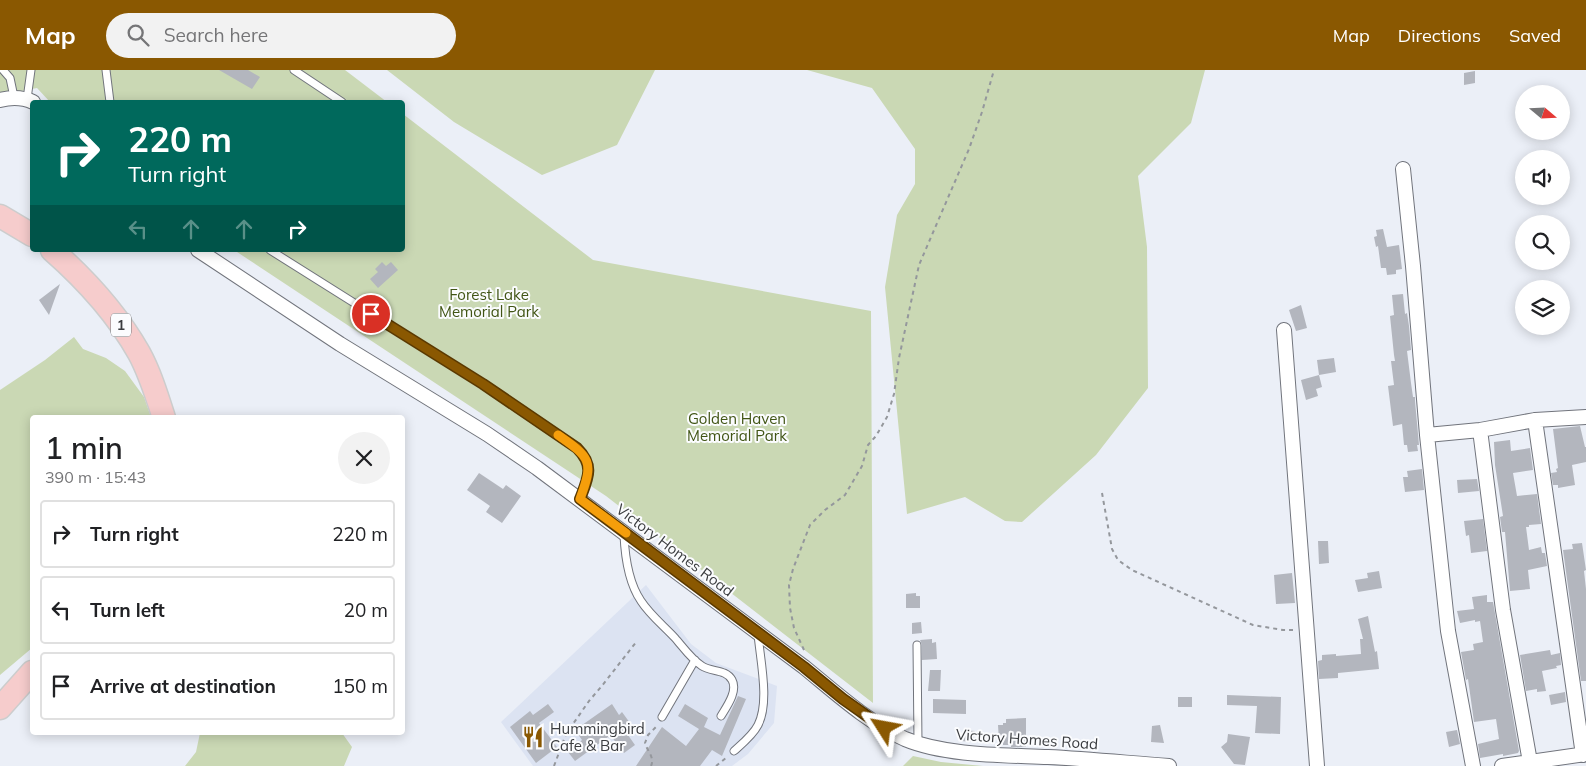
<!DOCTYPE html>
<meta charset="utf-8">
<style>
body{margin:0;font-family:Mulish,sans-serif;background:#f2f2f2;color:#202124;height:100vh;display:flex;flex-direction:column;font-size:19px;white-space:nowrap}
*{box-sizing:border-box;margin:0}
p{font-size:16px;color:#757577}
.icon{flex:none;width:28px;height:28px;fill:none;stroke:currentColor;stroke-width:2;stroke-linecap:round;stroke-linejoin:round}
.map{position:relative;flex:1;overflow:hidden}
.sheet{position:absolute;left:30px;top:345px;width:375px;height:320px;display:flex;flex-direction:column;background:#fff;border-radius:5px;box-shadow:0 2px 12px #0003}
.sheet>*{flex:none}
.banner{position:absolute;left:30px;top:30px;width:375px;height:152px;border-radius:5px;box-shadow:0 2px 12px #0003;background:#00695c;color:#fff;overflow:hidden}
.needle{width:32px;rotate:109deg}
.fabs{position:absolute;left:1515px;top:15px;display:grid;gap:10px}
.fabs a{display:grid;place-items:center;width:55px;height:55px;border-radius:50%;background:#fff;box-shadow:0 2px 12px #0003;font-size:25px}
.pin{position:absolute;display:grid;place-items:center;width:42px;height:42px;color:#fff;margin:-21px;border:2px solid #fff;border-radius:50%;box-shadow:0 1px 5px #0007}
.me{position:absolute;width:55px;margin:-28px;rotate:304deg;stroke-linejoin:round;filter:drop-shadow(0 0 4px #0008)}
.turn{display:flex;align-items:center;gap:18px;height:105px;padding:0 15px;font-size:22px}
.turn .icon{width:65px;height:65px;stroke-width:2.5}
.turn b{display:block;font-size:35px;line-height:42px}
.lanes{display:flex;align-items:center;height:48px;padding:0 15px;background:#0003;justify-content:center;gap:25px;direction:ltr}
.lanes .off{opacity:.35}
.round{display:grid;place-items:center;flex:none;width:52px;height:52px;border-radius:26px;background:#f2f2f2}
.headline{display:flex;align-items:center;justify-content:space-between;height:85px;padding:0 15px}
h1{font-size:30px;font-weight:600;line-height:38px}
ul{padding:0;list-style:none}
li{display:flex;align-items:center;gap:15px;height:68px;margin:0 10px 8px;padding:0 5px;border:2px solid #e0e0e0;border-radius:5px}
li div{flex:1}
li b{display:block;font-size:19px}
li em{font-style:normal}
header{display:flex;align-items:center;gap:30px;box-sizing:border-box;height:70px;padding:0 25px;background:#8a5801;color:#fff}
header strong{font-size:24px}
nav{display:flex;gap:28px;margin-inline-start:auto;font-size:18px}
.search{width:350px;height:45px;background:#f2f2f2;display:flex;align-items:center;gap:12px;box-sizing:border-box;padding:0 18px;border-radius:28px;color:#757577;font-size:19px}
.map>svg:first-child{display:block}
.built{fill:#dce3f2}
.green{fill:#cad8b4}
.building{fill:#b3b6be}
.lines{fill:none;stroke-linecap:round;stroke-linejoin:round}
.service-casing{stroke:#71747c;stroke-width:9}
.minor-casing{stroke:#71747c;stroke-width:16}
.trunk-casing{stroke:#cccdcd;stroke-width:25}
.path{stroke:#94979c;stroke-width:2;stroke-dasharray:4 4;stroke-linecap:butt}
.service{stroke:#fff;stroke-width:7}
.minor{stroke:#fff;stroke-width:14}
.trunk{stroke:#f6cccc;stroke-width:22}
.route-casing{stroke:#5a3901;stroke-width:12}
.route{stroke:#8a5801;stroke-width:9}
.slow{stroke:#f59e0b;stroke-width:9}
.labels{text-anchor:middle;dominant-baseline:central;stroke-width:4;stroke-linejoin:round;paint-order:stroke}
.shield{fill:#fbfcfe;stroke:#757679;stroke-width:1}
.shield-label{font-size:14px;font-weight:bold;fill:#3b3d40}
.park-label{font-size:15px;fill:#415515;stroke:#fbfcfe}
.street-label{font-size:15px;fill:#3b3d40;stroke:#fbfcfe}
.poi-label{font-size:15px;fill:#3b3d40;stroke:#fbfcfe;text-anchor:start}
</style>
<header>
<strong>Map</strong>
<div class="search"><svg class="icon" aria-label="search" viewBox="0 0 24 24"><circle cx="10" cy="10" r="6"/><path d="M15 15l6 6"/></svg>Search here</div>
<nav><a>Map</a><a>Directions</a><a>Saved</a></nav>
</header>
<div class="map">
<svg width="1586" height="696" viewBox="0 0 1586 696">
<rect width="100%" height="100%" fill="#ebeff7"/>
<path class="built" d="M646,515L691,574L716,593L777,616L774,653L748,684L732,696H533L501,652Z"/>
<path class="green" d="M0,0H345L387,32H50L37,18L0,25Z
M387,0H655L617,75L542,105L454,52Z
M807,0H1205L1191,53L1138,106L1147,177L1148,318L1096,385L1022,452L1005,451L965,427L907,444L885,217L897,145L915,114V79L872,18Z
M403,44L593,190L871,241L873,633L606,426L234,180H402Z
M74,267L83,279L106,288L125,301L144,327L151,347L32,348V578L0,605V320L45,290Z
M200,663H342L352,677L344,696H185L196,682Z
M913,686L941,692L983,696H903Z"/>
<path class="building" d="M219,0H248L260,7L252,19Z
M1475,1V13L1464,15V3Z
M1383,159L1387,177L1399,175L1402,199L1396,200V204L1387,205L1386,198H1381L1378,176L1376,177L1374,167L1377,166L1376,160Z
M382,192L386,196L391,192L398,200L378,218L370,209L378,202L375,199Z
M60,214L49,245L39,230Z
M1403,224L1405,244L1407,243L1409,256L1411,280L1407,281L1411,313L1413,327H1415V331L1419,375H1417L1418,381L1408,382L1407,375H1404L1402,354L1393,356L1388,316L1394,315L1391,291H1395L1394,285L1390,246L1394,245L1392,225Z
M1301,235L1307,258L1296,261L1289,240Z
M1334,288L1336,302L1319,305L1317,290Z
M1319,305L1322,317L1316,319L1318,326L1306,330L1301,310Z
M1580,356L1585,377H1586V392L1572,395L1575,415L1558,418V415H1553L1551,403L1557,402L1556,399L1558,398L1553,359Z
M1510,370L1511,381L1530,378L1533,400L1513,403L1517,426L1537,424L1541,454L1529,455V457H1526L1529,480L1541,477L1542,483H1545L1547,496L1528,500L1530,519L1510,521L1505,462H1502L1500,447L1503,446L1495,395L1494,372Z
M1422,399L1424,420L1405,422L1403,407H1408L1407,401Z
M479,403L503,419L506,415L521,426L502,453L486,442L490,436L467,420Z
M1477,409L1479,421L1458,423L1457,410Z
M1483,449L1487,481L1471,483L1469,465L1466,466L1464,451Z
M1318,471H1328L1329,493L1319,494Z
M1582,473L1586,500L1584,501L1586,519V611H1581L1563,480L1573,479L1572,474Z
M1379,501L1382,518L1358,522L1355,510L1368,508L1367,503Z
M1292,503L1295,533L1276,534L1274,505Z
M916,523V526H920V538H906V524Z
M1487,525V532H1493L1519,681L1518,683L1503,686V684L1480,688L1478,674L1499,669L1496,649L1474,652L1468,609L1466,610L1461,582L1474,580L1473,574L1483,572L1480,551L1475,552V550L1460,553L1457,541L1474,539L1472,527Z
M1368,546L1375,582L1377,581L1379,599L1338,603V608L1319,609L1318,591L1322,590V585L1336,584V586L1361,584L1360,569H1363L1358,549Z
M921,552L922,563L912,564V553Z
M932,569V573L936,572L937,589L922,590V575L920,570Z
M1550,580L1551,585L1560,583L1561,595L1556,596L1557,598L1542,601L1546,621L1537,622V619L1526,621L1520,585Z
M930,600H941L940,621H928Z
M1565,622L1566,632L1551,635L1549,625Z
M1227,625L1281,627L1280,664L1255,663L1257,636L1227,635Z
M738,626L746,629L722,686L712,680L700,696H636L662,657L686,676L699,659L678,646L685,634L708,648L704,657L720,665Z
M1178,627H1192V637H1178Z
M933,629L966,630V644L933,643Z
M548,634L554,642L539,653L557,677L536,693L510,657L530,641L533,645Z
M612,634L619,645L622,642L630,653L623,658L635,675L624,683L611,666L609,668L608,667L575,691L568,682L582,670L575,660Z
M1026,648V677H1011V675H1003V671H999L998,655H1003V653H1006V649Z
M1160,655L1164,673L1151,672L1152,656Z
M963,660L975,661L973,672L961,671Z
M1457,660L1460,674L1449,677L1446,662Z
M1228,664L1250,667L1245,695L1234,694L1221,677L1227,672Z"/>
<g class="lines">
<g class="service-casing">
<path id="service" d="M3,0L10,8L14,27
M106,0L110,32
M294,0L342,32
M27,29L31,0
M270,180L483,314L577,378C595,396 588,408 580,429
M624,465C625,487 628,512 641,531C650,545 664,556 675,568C683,577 691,589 702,596C711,602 726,599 732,610C738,621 727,636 721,646
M917,575L918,673
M662,647L695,590
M734,681C743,673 753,665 758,655C770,632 760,589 758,564"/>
</g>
<g class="minor-casing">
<path id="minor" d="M0,30C12,27 22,27 33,32
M1403,99L1413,196L1427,365L1448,561L1473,696
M198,180L340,274L487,364L537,398L804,597C836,623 867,652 905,669C946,686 1004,685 1048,687C1088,689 1128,693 1169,696
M1284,260L1317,696
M1535,350L1583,685
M1480,360L1503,540L1530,692
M1427,365L1480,360L1535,350L1586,347
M1502,696L1586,684"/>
</g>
<g class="trunk-casing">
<path id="trunk" d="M0,146L32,165
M52,180C85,209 117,244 139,283C150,303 157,326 164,348
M0,638L32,602"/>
</g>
<path class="path" d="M1102,423L1112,479L1118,490L1132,500L1253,555L1283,560H1293
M804,580L794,558L790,538L789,515L793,499L810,455L825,440L845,425L862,396L868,375L876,366L887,347L894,324L899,288L919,195L969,79L982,42L994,0
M554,696L566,664L589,631L601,617L637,571
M651,696C655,687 647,681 645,673L648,665L657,656
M716,696L727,687"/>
<use href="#service" class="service"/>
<use href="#minor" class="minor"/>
<use href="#trunk" class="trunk"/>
</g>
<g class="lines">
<g class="route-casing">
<path id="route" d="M371,244L483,314L577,378C595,396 588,408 580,429L804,597L843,629L884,658"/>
</g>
<use href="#route" class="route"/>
<path class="slow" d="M558,365C591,388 594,391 580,429L626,463"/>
</g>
<defs>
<g id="restaurant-bare" transform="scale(1.725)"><path d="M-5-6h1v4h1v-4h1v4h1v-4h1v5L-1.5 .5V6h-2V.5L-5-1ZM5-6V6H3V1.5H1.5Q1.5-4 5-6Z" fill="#8a5801" stroke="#fbfcfe" stroke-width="2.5" paint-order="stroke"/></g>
</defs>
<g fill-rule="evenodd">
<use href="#restaurant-bare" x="533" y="667"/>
</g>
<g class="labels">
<rect class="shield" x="111" y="243.5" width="20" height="23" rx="4"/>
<g class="shield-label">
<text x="121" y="255">1</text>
</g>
<g class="park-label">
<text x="489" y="224">Forest Lake<tspan x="489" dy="17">Memorial Park</tspan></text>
<text x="737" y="348">Golden Haven<tspan x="737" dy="17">Memorial Park</tspan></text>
</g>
<g class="street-label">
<text transform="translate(675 480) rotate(37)">Victory Homes Road</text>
<text transform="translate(1027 669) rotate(4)">Victory Homes Road</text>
</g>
<g class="poi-label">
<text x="550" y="658">Hummingbird<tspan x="550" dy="17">Cafe &amp; Bar</tspan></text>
</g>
</g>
</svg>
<div class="fabs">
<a><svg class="needle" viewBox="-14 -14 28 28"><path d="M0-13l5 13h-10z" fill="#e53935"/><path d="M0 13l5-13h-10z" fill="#757577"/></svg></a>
<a><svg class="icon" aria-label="sound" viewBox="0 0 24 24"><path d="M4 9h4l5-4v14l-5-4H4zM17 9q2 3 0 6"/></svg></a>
<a><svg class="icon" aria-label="search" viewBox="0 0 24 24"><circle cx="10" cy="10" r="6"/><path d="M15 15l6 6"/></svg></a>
<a><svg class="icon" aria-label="layers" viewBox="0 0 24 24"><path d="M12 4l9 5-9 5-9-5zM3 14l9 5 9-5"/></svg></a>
</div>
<div class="pin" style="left:371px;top:244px;background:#d93025"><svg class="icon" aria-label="arrive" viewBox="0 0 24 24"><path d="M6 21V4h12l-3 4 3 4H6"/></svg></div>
<svg class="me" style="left:884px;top:658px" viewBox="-20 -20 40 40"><path d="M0-17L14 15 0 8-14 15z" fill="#8a5801" stroke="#fff" stroke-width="4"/></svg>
<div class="banner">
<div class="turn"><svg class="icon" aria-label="right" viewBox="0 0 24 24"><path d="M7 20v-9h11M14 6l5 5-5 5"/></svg><div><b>220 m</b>Turn right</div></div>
<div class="lanes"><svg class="icon off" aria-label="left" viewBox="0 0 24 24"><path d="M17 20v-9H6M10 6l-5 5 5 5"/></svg><svg class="icon off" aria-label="ahead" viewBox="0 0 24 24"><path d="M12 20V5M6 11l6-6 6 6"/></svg><svg class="icon off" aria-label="ahead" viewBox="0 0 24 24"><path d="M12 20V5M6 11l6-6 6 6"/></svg><svg class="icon" aria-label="right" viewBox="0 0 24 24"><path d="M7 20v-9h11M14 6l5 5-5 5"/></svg></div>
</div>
<section class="sheet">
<div class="headline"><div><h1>1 min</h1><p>390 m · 15:43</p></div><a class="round"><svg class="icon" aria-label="close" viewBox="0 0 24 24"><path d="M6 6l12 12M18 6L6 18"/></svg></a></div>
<ul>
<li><svg class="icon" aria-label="right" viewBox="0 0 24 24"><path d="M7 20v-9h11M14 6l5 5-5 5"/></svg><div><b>Turn right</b></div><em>220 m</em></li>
<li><svg class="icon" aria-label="left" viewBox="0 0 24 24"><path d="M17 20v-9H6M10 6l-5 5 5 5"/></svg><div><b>Turn left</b></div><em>20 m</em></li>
<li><svg class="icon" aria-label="arrive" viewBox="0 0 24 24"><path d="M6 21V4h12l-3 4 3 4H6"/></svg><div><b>Arrive at destination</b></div><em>150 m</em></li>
</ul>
</section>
</div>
